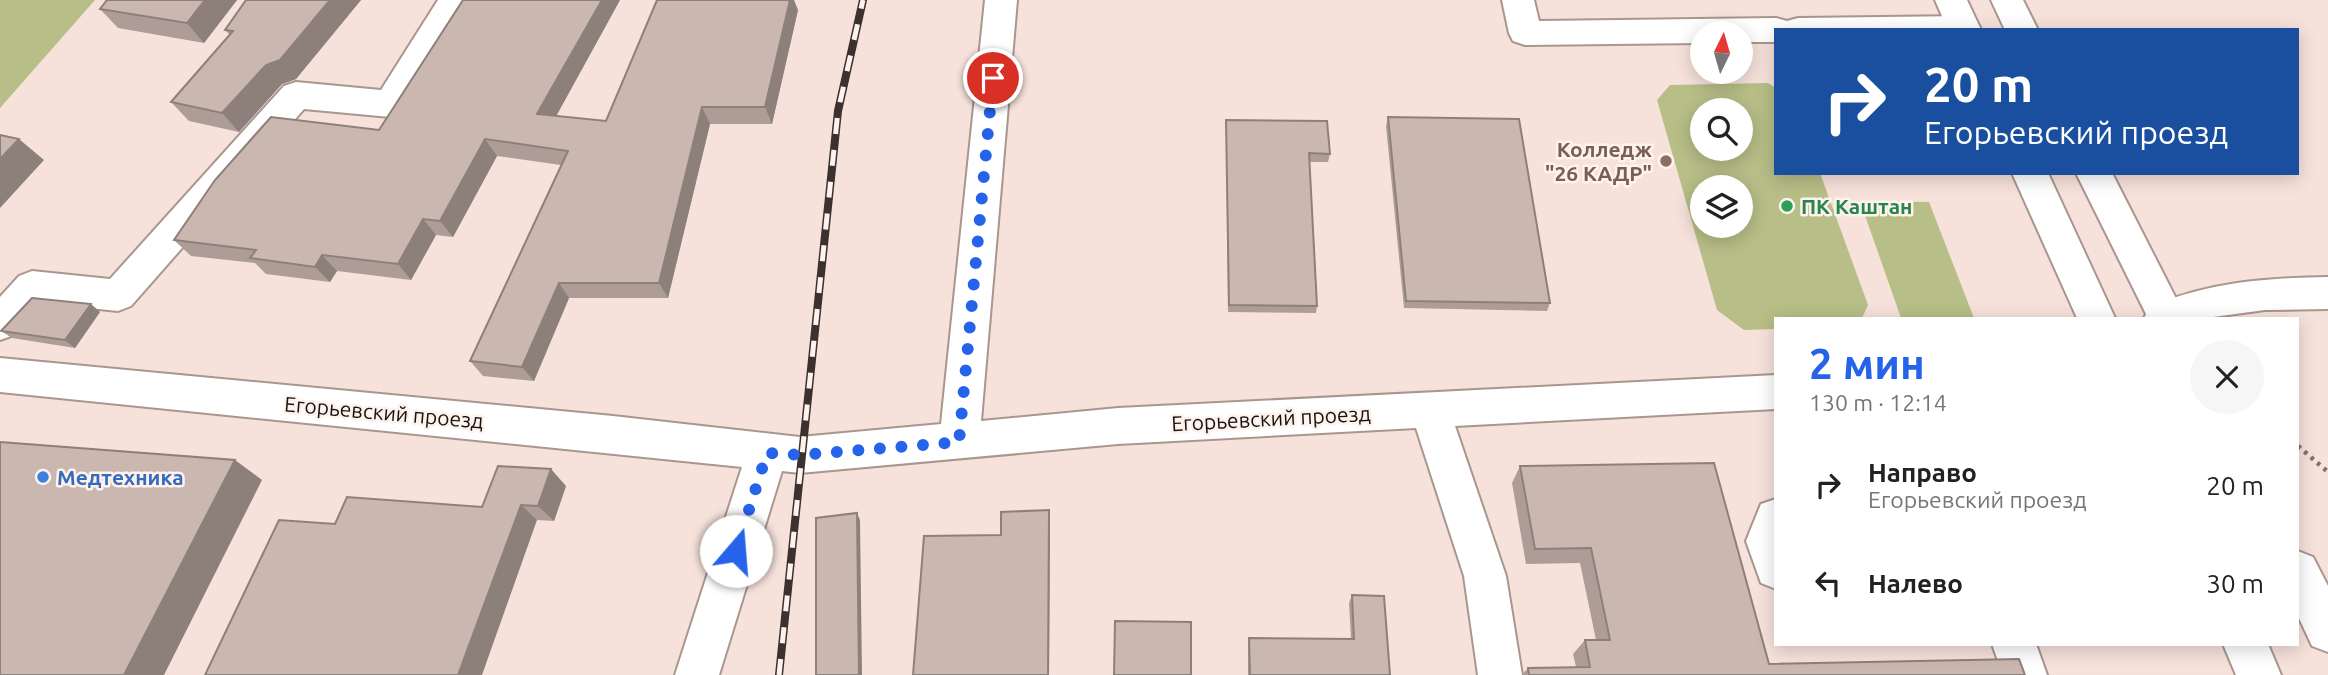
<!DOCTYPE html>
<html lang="ru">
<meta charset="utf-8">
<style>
body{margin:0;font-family:Ubuntu,sans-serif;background:#f6f6f6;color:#222;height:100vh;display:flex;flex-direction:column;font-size:26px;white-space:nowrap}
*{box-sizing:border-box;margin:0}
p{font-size:23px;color:#767676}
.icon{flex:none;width:38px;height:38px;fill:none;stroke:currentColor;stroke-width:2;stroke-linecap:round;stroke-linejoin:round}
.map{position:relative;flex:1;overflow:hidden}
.drawer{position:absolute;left:1774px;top:317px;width:525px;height:329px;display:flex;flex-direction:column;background:#fff;border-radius:0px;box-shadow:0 4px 18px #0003}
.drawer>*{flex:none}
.top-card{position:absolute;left:1774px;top:28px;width:525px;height:147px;border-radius:0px;box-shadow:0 4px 18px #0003;background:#1a4fa0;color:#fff;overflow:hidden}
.needle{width:46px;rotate:5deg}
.buttons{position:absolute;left:1690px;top:21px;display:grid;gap:14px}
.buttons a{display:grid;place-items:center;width:63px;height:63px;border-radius:50%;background:#fff;box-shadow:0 4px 18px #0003;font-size:35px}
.pin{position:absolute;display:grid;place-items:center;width:60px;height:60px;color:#fff;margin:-30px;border:4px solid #fff;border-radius:50%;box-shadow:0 2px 7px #0007}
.me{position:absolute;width:77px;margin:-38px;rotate:18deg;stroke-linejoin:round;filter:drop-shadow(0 0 5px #0008)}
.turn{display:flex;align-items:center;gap:24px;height:147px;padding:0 35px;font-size:32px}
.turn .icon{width:91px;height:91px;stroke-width:2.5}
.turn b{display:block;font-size:49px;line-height:60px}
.round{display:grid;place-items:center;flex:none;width:74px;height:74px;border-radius:37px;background:#f6f6f6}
.head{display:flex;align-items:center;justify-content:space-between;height:119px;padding:0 35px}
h1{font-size:42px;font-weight:700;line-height:52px;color:#2563eb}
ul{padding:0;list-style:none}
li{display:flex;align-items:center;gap:21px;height:98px;padding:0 35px}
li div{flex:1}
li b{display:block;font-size:26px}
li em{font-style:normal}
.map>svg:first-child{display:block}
.green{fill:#b7be87;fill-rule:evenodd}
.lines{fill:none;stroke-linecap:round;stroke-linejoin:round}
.minor-casing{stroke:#a8968f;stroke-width:4}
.major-casing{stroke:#a8968f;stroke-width:4}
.path{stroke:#7f726d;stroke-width:4.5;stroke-dasharray:3.5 5;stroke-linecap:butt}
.minor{fill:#fff;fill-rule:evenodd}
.major{fill:#fff;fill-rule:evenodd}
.rail-casing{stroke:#3b322f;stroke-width:8}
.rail{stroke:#fef2ed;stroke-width:5;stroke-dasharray:16;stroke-linecap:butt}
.wall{fill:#ae9d97}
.shaded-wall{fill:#8d807b}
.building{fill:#cab7b0;stroke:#8d807b;stroke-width:2}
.route{stroke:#2563eb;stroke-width:12;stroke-dasharray:0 21.6}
.education-dot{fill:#8d6e63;stroke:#fef2ed;stroke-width:2.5}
.leisure-dot{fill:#2e9e5b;stroke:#fef2ed;stroke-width:2.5}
.shop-dot{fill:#3f7fe0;stroke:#fef2ed;stroke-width:2.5}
.labels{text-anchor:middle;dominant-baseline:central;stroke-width:5;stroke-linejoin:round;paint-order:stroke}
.education-label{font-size:21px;font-weight:bold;fill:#785e54;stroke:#fef2ed;text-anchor:end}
.leisure-label{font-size:21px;font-weight:bold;fill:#27864d;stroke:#fef2ed;text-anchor:start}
.street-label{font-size:21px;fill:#191310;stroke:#fef2ed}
.shop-label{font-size:21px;font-weight:bold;fill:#366cbe;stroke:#fef2ed;text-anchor:start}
</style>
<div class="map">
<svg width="2328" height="675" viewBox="0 0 2328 675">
<rect width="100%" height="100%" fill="#f7e2db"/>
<path class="green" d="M0,0H95L0,108Z
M1768,83L1776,88V173H1820L1868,305L1862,318H1776V329L1744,330L1717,310L1657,100L1670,85ZM1741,110V149H1703V110ZM1703,187H1741V226H1703Z
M1860,201L1929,202L1974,318H1901Z"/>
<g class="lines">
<g class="minor-casing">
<path id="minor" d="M438,0H471L402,113L390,117L304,109L131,306L118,311L41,303L14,335L0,340V297L19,276L32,271L110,279L284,86L296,82L381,90Z
M985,0H1017L981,421L1118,408L1776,375V409L1455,426L1506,576L1522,675H1478L1464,576L1416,428L1118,444L800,473L782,471L719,675H675L742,467L0,392V358L613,416L800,437L941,424Z
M1502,0H1534L1539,21L1776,18L1787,21L1798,18L1964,16L1976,20L1980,28L1776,30V42H1741V33H1703V43L1525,45L1513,41L1509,33Z
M2328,277V309L2265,310L2206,318H2144L2150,307C2208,282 2265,278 2328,277Z
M1776,499V589L1761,583L1746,541L1761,504Z
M1992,644H2036L2047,675H2003Z"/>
</g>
<g class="major-casing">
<path id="major" d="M1935,0H1967L1981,30H1948Z
M1991,0H2023L2038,30H2005Z
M2012,173H2048L2115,318H2077Z
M2076,173H2112L2186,318H2148Z
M2298,551L2313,557L2328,586V652L2312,646L2298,616Z
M2223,644H2268L2281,675H2236Z"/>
</g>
<path class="path" d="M2298,446L2328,472"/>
<use href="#minor" class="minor"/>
<use href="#major" class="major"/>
<g class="rail-casing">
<path id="rail" d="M779,675L838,111L863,0"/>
</g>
<use href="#rail" class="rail"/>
</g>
<path class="wall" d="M107,0H237L204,43L118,28L100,9Z
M246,0H361L296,79L282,84L239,132L189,121L171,102L230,35L225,30Z
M463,0H620L556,116L606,121L798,10L772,124H710L668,298H569L534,381L483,376L470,361L561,165L497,156L453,237L436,235L411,280L337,271L330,282L266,274L255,263L191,256L174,240L379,130Z
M1388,117L1550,303L1547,311L1404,308L1386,126Z
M1226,120L1330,154L1328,162H1309L1317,306L1316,313L1228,312Z
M100,312L75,348L12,338L1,331Z
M1520,466L1769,664L1576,667L1573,654L1585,640H1596L1580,563L1526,564L1512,483Z
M566,486L554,521L537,520L335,524L482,507Z
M1352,595L1390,675H1248V645L1249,638L1351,639L1349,603Z
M1528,668L1529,675H1522Z"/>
<path class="shaded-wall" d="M205,0H237L204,43L187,23Z
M330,0H361L296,79L282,84L239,132L222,113L266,65Z
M602,0H620L548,131L537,114Z
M790,0H794L798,10L772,124L765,107Z
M702,107L710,124L668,298L659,283Z
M19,139L44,160L0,208V159Z
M485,139L497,156L453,237L440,221Z
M423,219L436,235L411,280L398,264Z
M322,255L337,271L330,282L315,267Z
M559,283L569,298L534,381L522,367Z
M91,304L100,312L75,348L65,340Z
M235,460L262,480L164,675H124Z
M551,469L566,486L554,521L538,506Z
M521,505L537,520L482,675H458Z
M1049,510L1050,516L1049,675H1048Z
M857,513L860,520L862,675H859Z"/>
<path class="building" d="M107,0H205L187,23L100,9Z
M246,0H330L280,60L266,65L222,113L171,102L233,31L225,30Z
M463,0H602L537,114L606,121L657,0H790L765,107H702L659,283H559L522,367L470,361L568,151L485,139L440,221L423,219L398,264L322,255L315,267L250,258L256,250L174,240L215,180L271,117L379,130Z
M1388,117L1519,119L1550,303L1406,301Z
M1226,120L1327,121L1330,154L1309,153L1317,306L1229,305Z
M0,135L19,139L0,159Z
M32,298L91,304L65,340L1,331Z
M0,442L235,460L124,675H0Z
M1714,463L1769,664L2019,659L2025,675H1529L1528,668L1590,667L1585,640H1610L1591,548L1535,549L1520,466Z
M498,466L551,469L538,506L521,505L458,675H205L279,520L335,524L347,497L482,507Z
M1049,510L1048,675H913L924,536L1001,535V512Z
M857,513L859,675H816V518Z
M1352,595L1384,596L1390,675H1250L1249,638L1354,639Z
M1115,621L1191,622V675H1114Z"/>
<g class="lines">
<path class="route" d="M736,551L767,453L800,455L959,442L993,78"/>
</g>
<circle class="education-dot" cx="1666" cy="161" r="7"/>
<circle class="leisure-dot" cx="1787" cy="206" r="7"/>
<circle class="shop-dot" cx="43" cy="477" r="7"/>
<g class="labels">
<g class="education-label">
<text x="1652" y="149">Колледж<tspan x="1652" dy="24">"26 КАДР"</tspan></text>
</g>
<g class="leisure-label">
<text x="1801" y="206">ПК Каштан</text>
</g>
<g class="street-label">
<text transform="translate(384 412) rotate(5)">Егорьевский проезд</text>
<text transform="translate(1271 418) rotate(-3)">Егорьевский проезд</text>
</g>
<g class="shop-label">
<text x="57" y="477">Медтехника</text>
</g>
</g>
</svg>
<div class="buttons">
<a><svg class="needle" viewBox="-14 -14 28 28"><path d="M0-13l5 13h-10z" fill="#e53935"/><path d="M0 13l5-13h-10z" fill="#767676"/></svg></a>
<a><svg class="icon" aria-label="search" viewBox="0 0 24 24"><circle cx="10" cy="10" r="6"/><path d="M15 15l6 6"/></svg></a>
<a><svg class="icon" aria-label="layers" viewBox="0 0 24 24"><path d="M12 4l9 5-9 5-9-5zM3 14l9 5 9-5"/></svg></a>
</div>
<div class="pin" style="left:993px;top:78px;background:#d93025"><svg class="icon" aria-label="arrive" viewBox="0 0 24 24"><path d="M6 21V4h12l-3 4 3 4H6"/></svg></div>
<svg class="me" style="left:736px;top:551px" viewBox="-20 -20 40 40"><circle r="19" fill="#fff"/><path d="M0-13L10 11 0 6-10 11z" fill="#2563eb"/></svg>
<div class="top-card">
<div class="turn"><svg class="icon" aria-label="right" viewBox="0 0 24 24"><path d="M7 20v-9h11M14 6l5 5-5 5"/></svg><div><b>20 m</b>Егорьевский проезд</div></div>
</div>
<section class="drawer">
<div class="head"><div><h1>2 мин</h1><p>130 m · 12:14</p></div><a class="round"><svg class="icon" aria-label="close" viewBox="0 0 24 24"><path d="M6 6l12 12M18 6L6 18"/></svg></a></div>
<ul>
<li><svg class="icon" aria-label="right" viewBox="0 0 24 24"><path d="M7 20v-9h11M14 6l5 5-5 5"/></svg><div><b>Направо</b><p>Егорьевский проезд</p></div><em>20 m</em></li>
<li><svg class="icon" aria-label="left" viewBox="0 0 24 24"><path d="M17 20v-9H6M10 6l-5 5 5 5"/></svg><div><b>Налево</b></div><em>30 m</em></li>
</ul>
</section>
</div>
